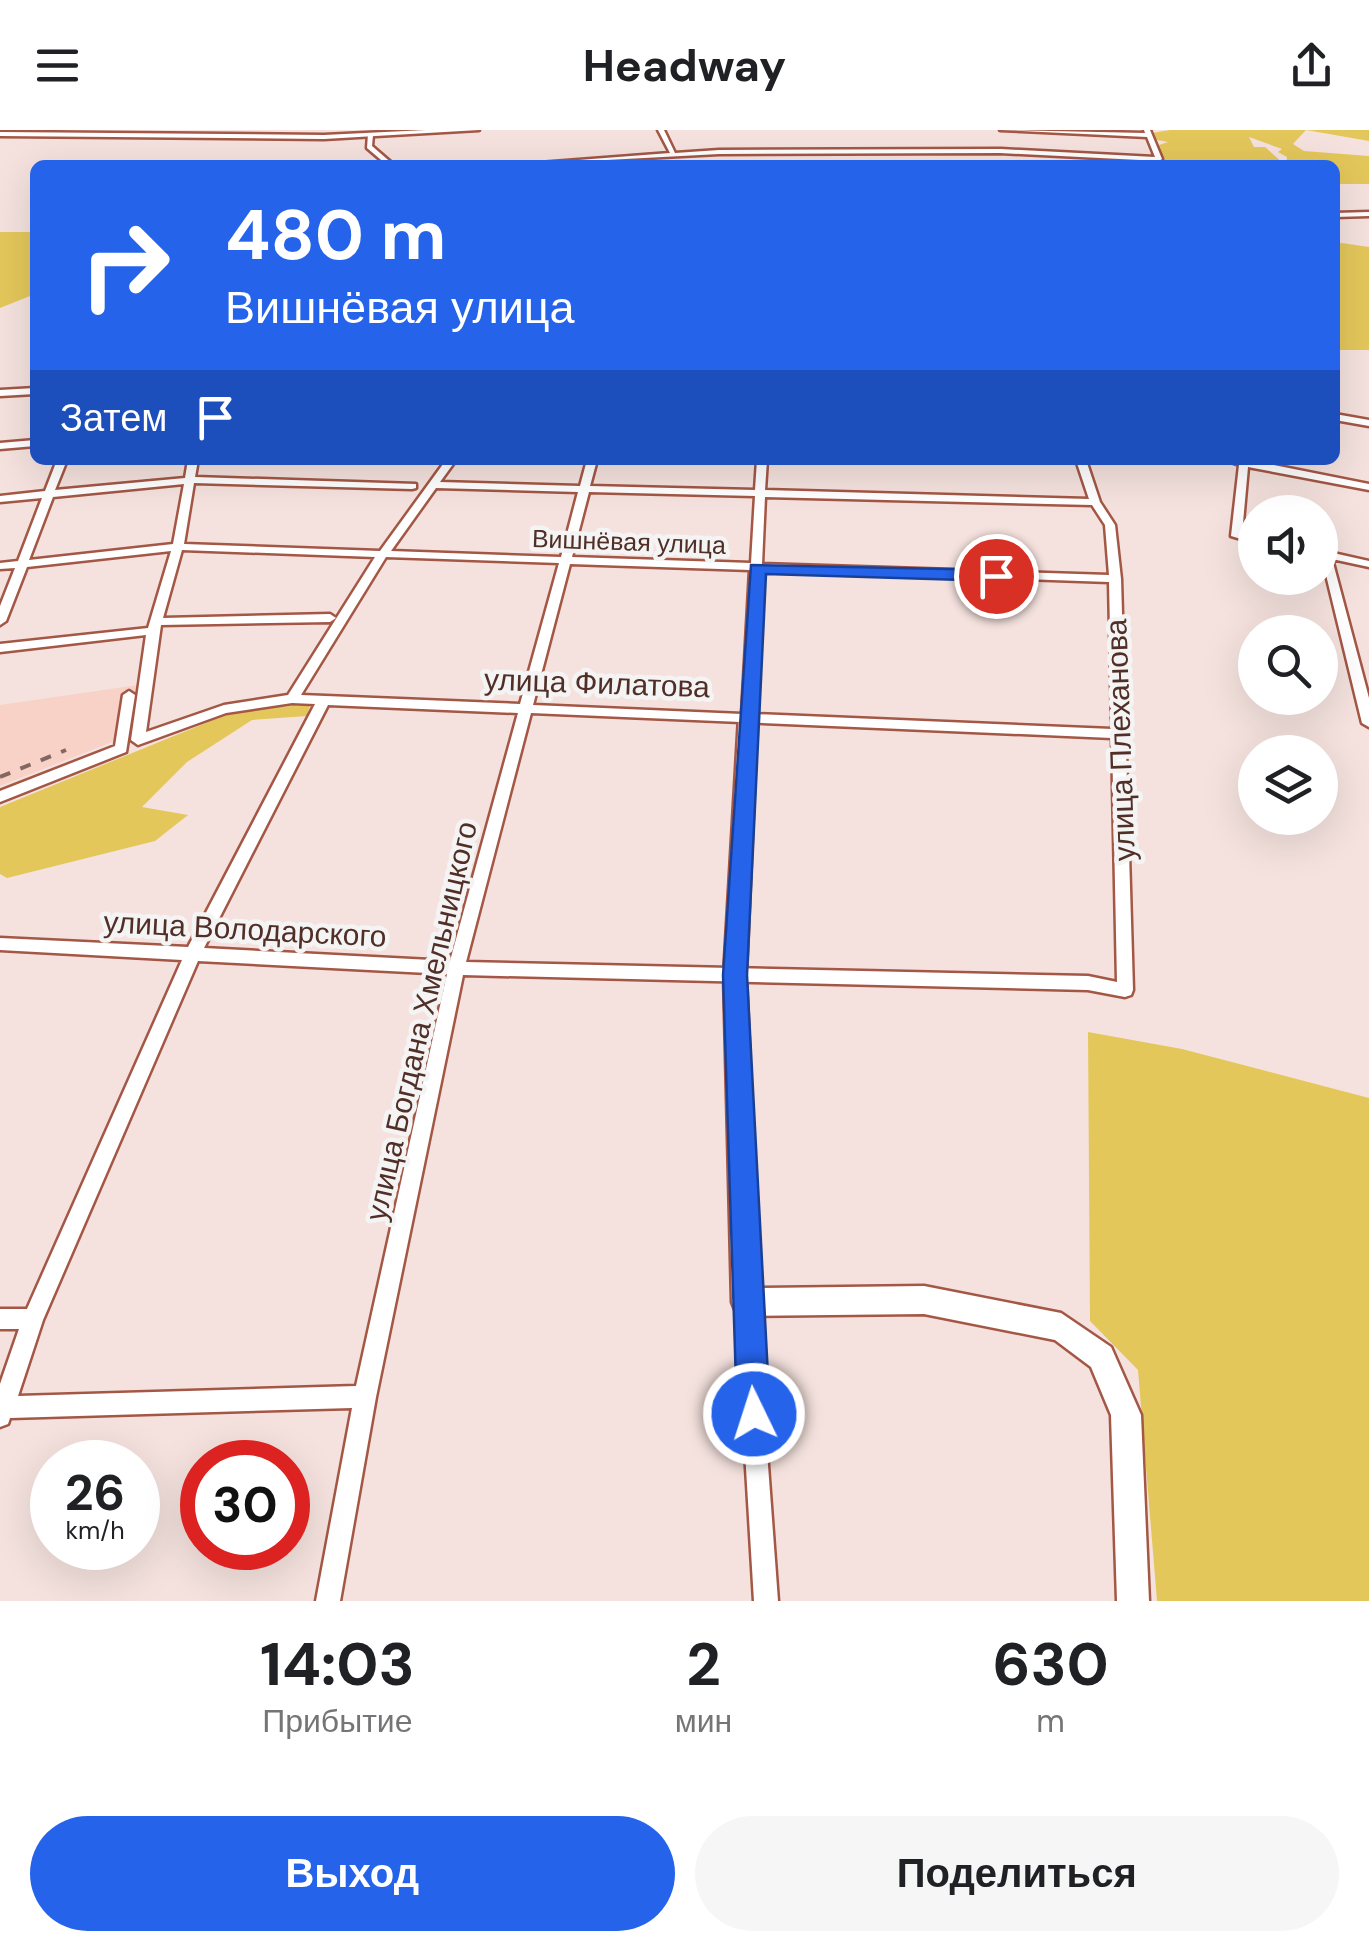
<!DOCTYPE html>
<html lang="ru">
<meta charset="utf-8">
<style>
body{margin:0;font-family:"DM Sans",sans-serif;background:#f6f6f6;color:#202124;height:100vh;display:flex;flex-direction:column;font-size:38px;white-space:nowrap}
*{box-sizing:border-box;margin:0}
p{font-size:32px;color:#757577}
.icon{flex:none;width:55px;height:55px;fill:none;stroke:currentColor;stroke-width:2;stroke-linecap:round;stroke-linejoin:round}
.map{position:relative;height:1471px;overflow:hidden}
.panel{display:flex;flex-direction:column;background:#fff;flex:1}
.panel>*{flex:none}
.top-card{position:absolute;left:30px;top:30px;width:1310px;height:305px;border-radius:15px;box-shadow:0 10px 40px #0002;background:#2563eb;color:#fff;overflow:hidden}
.controls{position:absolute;left:1238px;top:365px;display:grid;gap:20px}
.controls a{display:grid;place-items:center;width:100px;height:100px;border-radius:50%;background:#fff;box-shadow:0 10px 40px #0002;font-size:50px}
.speed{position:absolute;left:30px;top:1310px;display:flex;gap:20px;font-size:50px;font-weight:700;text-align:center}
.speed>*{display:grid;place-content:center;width:130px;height:130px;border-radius:50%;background:#fff;box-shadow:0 10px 40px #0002;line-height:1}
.speed small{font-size:25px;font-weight:400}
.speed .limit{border:15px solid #d22;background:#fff;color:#111}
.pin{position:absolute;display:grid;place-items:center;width:85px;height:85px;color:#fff;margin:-42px;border:5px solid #fff;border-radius:50%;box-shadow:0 2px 10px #0007}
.me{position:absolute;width:110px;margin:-55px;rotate:356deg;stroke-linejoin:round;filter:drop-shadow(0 0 8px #0008)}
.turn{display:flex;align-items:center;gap:35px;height:210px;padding:0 30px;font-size:45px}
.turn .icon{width:130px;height:130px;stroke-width:2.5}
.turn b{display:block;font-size:70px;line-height:85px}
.then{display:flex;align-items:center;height:95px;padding:0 30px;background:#0003;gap:20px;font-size:38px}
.eta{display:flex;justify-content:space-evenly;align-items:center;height:170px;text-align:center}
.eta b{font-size:60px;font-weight:700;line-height:70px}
.cta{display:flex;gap:20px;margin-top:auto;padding:20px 30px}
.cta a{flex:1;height:115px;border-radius:60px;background:#2563eb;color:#fff;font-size:40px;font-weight:700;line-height:115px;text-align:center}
.cta a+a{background:#f6f6f6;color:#202124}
header{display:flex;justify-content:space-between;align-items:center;height:130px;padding:0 30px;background:#fff;font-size:45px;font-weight:700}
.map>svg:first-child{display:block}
.built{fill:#f8d1c7}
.green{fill:#e4c75b}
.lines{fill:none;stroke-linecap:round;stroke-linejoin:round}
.street-casing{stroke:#a45745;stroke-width:5}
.secondary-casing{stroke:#a45745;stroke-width:5}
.street{fill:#fff;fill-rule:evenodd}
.secondary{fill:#fff;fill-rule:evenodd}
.rail{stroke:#846760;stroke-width:4;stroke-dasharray:11 11;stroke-linecap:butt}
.route{fill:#2563eb;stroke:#184099;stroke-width:2.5}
.labels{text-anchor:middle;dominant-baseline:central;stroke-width:9;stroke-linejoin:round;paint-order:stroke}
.far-street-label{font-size:25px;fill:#512f27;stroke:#f4f4f4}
.street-label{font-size:30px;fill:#512f27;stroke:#f4f4f4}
</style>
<header><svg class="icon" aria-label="menu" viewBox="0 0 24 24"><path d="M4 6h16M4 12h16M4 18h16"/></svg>Headway<svg class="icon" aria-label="share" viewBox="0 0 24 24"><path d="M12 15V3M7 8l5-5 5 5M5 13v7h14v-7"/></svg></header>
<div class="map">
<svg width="1369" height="1471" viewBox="0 0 1369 1471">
<rect width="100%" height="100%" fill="#f5e2de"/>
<path class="built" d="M138,555L132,604L0,656V575Z"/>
<path class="green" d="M1170,0H1369V11L1306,0L1293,14L1304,21L1369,26V54H1335V35H1286L1287,27L1278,22L1282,19L1249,7L1254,17H1265L1284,34L1164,35L1159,15L1168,12L1157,10L1152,3Z
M0,102H35V164L0,178Z
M1335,112L1369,117V220H1335Z
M310,575L307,586L252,590L187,632L142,677L188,685L155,711L7,748L0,744V677L240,579Z
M1088,902L1182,919L1369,968V1471H1157L1138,1240L1090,1191Z"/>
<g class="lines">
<g class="street-casing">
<path id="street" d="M658,0H664L675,23L719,20L1001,19L1155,27L1147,7L1000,0L1145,3L1144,0H1150L1162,29L1159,31L1000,23L719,24L513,35L670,23Z
M368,4L373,5L372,16L394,35H387L367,18Z
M1369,82V86L1335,87V83Z
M35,258V264L0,266V260Z
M1335,284L1369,290V296L1335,290Z
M35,310V316L0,319V313Z
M57,330H67L55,360L185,348L188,330H198L195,347L416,354V358L412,359L194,353L184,414L380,421L446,330H456L440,352L580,356L587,330H597L590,356L755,360L757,330H767L765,360L1089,369L1076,330H1086L1100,372L1115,395L1121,449L1133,860L1131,865L1125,867L1088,860L463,845L376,1267L340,1471H316L352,1278L10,1288L8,1294L0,1297V1254L19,1199H0V1179H27L182,830L0,820V808L188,817L315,574L292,573L226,583L138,615L131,610L146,505L0,522V514L148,498L171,421L27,437L6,491L0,495V476L15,438L0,439V433L18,431L42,368L0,372V366L45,361ZM184,354L173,414L29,430L53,367ZM436,358L578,362L561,427L391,421ZM589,362L755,366L751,433L572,427ZM765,367L1092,375L1105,395L1109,445L762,434ZM182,420L375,427L288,565L224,575L146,602L161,495L330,492L336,488L330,484L163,488ZM386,427L559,433L520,574L301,565ZM570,434L750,440L742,584L533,575ZM762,440L1109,452L1112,599L755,584ZM328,575L518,583L450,831L204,818ZM531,583L1112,608L1117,852L1088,846L466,832ZM198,831L447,844L356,1256L18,1266L43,1190Z
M1225,330H1249L1369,354V360L1248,337L1242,404L1255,407V413L1231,406L1239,335Z
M1320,420L1369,431V437L1332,429L1369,568V597L1362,593Z
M129,561L135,565L126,622L0,672V661L115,616L123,565Z
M746,1162L753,1165L756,1172L778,1471H754L736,1172L739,1165Z"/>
</g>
<g class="secondary-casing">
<path id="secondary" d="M426,0H479L324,9L0,6V2L324,5Z
M748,581L757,587L746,845L759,1158L924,1156L1061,1183L1111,1217L1141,1285L1149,1471H1117L1111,1285L1091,1237L1055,1210L924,1184L746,1186L736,1182L732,1172L724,845L739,587Z"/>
</g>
<use href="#street" class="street"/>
<use href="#secondary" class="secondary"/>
<path class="rail" d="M0,647L66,620"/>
</g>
<path class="route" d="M751,435L996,440L1004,446L996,451L766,444L747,845L770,1284L765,1296L754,1301L742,1296L737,1284L723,845Z"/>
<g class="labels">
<g class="far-street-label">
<text transform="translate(629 412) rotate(2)">Вишнёвая улица</text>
</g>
<g class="street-label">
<text transform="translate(597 553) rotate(2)">улица Филатова</text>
<text transform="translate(1120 610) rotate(-92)">улица Плеханова</text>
<text transform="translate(245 799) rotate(3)">улица Володарского</text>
<text transform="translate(421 891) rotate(-77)">улица Богдана Хмельницкого</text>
</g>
</g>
</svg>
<div class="controls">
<a><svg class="icon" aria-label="sound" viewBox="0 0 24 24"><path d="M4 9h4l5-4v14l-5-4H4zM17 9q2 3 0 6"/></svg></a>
<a><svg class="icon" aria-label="search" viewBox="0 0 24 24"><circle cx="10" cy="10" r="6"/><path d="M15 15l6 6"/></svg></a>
<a><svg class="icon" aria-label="layers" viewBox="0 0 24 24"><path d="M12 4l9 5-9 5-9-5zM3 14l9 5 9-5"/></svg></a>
</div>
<div class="speed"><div>26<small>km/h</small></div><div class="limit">30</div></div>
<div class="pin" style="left:996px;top:446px;background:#d93025"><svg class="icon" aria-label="arrive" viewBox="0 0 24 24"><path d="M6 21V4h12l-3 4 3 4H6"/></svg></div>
<svg class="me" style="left:754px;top:1284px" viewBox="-20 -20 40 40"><circle r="17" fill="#2563eb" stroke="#fff" stroke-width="3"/><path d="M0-11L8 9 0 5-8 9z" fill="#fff"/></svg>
<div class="top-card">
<div class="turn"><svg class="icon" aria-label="right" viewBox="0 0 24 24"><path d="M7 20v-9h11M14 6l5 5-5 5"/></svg><div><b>480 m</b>Вишнёвая улица</div></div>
<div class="then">Затем<svg class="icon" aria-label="arrive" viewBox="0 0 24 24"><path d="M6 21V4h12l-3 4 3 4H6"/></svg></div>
</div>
</div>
<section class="panel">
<div class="eta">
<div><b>14:03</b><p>Прибытие</p></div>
<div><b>2</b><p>мин</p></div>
<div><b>630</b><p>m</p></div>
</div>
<div class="cta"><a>Выход</a><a>Поделиться</a></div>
</section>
